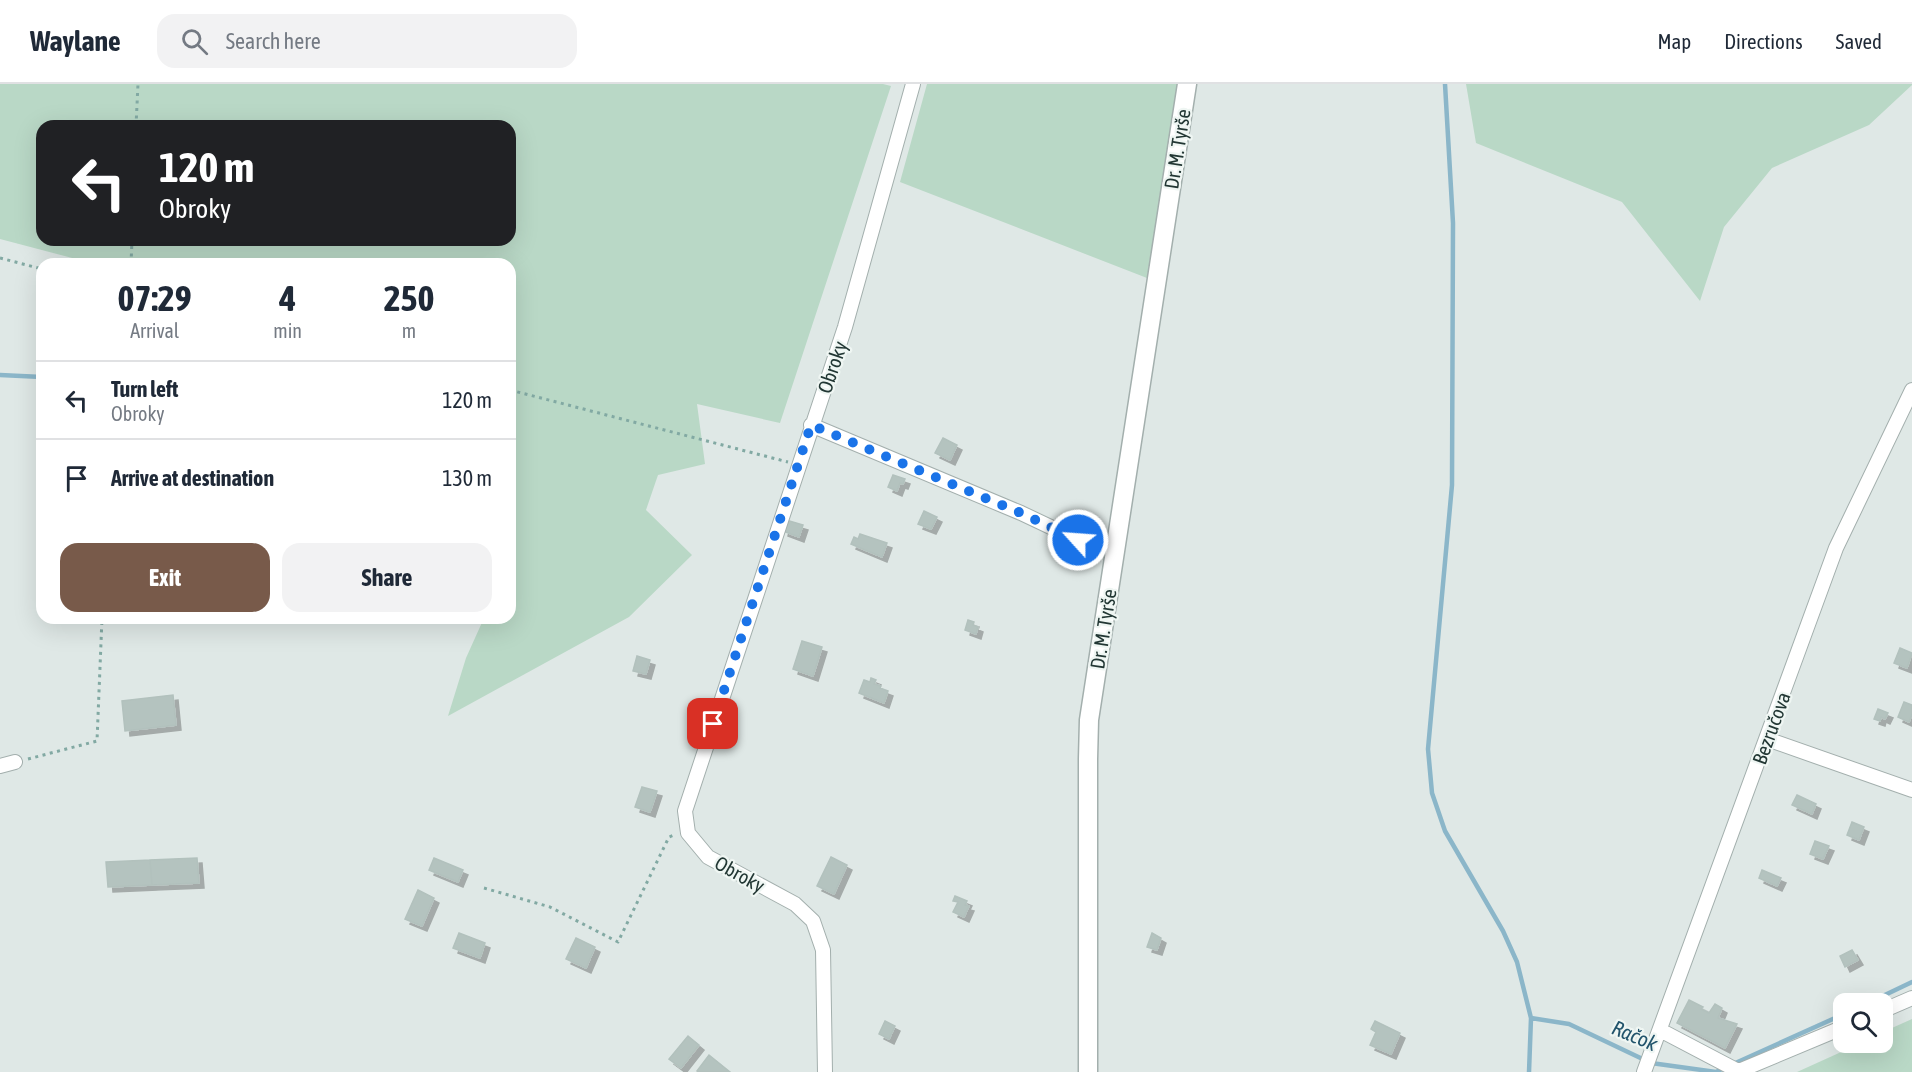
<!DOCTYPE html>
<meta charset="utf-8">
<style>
body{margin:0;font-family:"Asap Condensed",sans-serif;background:#f2f2f3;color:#1f2937;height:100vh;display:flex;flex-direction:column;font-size:22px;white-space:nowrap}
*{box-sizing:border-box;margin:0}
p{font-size:20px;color:#747a83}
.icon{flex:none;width:33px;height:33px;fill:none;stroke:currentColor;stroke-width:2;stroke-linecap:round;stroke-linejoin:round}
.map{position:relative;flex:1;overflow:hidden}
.panel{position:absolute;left:36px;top:174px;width:480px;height:366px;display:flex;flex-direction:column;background:#fff;border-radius:18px;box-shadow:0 6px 24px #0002}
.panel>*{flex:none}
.top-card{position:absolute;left:36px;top:36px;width:480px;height:126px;border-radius:18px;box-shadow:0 6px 24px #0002;background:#202124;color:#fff;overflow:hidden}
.controls{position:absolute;left:1833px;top:909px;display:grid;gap:12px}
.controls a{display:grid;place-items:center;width:60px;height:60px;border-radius:12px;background:#fff;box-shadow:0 6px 24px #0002;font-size:30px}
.pin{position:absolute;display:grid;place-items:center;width:51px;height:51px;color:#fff;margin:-26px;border-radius:12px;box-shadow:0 3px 9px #0006}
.me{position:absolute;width:66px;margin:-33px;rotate:296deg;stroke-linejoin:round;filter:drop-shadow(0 0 4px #0008)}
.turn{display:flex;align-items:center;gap:21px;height:126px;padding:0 24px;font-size:27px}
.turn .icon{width:78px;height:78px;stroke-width:2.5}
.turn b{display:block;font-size:42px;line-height:51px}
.eta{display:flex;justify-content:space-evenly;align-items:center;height:102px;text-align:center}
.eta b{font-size:36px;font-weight:700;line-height:42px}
.primary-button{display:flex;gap:12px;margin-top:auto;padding:12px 24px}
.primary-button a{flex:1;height:69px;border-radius:18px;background:#785a4a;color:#fff;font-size:24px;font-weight:700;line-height:69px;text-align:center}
.primary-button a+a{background:#f2f2f3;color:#1f2937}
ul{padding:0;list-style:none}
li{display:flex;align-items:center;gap:18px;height:78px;padding:0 24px;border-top:2px solid #e0e1e3}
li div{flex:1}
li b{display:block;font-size:22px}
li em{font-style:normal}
header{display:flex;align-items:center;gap:36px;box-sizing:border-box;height:84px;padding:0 30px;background:#fff;border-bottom:2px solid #e0e1e3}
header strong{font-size:28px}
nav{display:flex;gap:33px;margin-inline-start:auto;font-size:21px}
.search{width:420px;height:54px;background:#f2f2f3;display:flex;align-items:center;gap:15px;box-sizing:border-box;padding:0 21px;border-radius:18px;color:#747a83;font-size:22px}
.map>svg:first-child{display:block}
.green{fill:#b9d8c6;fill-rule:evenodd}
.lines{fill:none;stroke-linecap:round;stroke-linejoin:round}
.stream{stroke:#8bb6c9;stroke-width:4.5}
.building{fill:#b4c3bf;stroke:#b2c1bd;stroke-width:1.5;filter:url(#shadow)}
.minor-casing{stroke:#a3afad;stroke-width:16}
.tertiary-casing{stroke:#a3afad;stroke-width:21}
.path{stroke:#82a9a3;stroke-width:3;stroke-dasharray:3 4.5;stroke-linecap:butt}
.minor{stroke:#fff;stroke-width:14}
.tertiary{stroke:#fff;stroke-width:18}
.route{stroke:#1a73e8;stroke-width:10;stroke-dasharray:0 18}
.labels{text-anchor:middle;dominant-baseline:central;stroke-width:4.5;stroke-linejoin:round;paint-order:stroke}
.street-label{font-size:20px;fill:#223734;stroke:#eff6f3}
.water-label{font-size:21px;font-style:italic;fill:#22546c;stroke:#eff6f3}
</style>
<header>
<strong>Waylane</strong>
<div class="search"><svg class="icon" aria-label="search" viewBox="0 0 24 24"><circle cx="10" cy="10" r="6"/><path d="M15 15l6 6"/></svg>Search here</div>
<nav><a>Map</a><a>Directions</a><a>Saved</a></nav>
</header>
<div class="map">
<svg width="1912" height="988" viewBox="0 0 1912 988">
<defs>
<filter id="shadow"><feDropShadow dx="5" dy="5" stdDeviation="0" flood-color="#0004"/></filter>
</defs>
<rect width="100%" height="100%" fill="#dfe8e6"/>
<path class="green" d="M0,0H883L891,2L780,339L697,320L705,380L658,391L646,426L692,471L629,533L448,632L466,574L484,534H510V180H95L0,155ZM42,42H510V156H42Z
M927,0H1177L1147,194L900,98Z
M1466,0H1912V1L1869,41L1772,84L1724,143L1700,217L1622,118L1476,59Z
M1912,935V988H1797L1861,959L1882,958L1883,948Z"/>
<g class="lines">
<path class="stream" d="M1445,0L1453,139L1452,401L1428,665L1432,709L1445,747L1503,847L1517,878L1531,934
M0,291L42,293
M1866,920L1912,898
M1731,981L1844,930
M1529,988L1531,934L1569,940L1651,979L1716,988L1724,984"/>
</g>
<path class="building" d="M943,354L957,361L950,376L935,369Z
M893,391L905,395L903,400L900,399L897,407L888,403Z
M924,427L937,433L931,445L918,440Z
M786,436L803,441L799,453L783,447Z
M860,450L887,459L882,473L851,460L854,453L858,455Z
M968,536L974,538L973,541L978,543L976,550L965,546Z
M802,557L822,563L813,592L793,585Z
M1900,564L1912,569L1907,584L1894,579Z
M637,572L650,576L646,590L633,587Z
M871,594L876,596L874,600L881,602L880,604L888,607L884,619L859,609L864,596L870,598Z
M173,611L176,641L125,647L122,617Z
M1904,618L1912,621V630L1909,638L1898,633Z
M1878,625L1888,629L1885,635L1881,633L1880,637L1874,635Z
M642,703L657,707L650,728L635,723Z
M1797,711L1816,720L1812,730L1792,721Z
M1852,738L1864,743L1859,756L1847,751Z
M1815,757L1829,762L1823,775L1810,770Z
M831,773L847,781L834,810L817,802Z
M197,774L199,799L152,801L150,776Z
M434,774L463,786L458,798L429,786Z
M150,776L152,801L108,803L106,778Z
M1762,786L1781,794L1777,802L1759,794Z
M418,806L434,814L422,842L405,835Z
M955,812L967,817L965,821L969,822L964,833L953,828L958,818L953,817Z
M459,849L485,859L480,874L453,864Z
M1152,849L1161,854L1157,866L1147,863Z
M576,854L595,863L586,884L566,875Z
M1852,866L1858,876L1845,883L1840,872Z
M1689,916L1703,923L1701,925L1709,929L1715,920L1722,924L1718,934L1737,940L1725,964L1677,939Z
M885,937L895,942L889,955L879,950Z
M1375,937L1400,949L1391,970L1370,961L1376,948L1371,945Z
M688,952L699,961L681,984L669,975Z
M709,971L730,988H698L697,987Z"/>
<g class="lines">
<g class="minor-casing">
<path id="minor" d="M811,341L1021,429L1078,456
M1767,655L1912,706
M0,682L15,678
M1882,927L1912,914
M1660,946L1740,988
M1739,987L1844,943
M825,988L823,866L813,837L795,820L708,773L688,749L685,727L845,243L913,0
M1644,988L1836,464L1912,306"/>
</g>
<g class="tertiary-casing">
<path id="tertiary" d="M1088,988V675L1089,636L1187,0"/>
</g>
<path class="path" d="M136,42L138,0
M0,174L42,185
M131,180L132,156
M510,306L788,378
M28,675L97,657L102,534
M484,804L550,823L618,858L669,753L674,751"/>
<use href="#minor" class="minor"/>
<use href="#tertiary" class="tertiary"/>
</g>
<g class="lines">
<path class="route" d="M713,640L811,341L1021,429L1078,456"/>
</g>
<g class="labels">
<g class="street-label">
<text transform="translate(1177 65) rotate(-81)">Dr. M. Tyrše</text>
<text transform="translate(832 283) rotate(-71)">Obroky</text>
<text transform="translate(1103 545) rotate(-81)">Dr. M. Tyrše</text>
<text transform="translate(1771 644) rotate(-70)">Bezručova</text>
<text transform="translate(740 790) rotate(29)">Obroky</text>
</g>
<g class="water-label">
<text transform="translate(1635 951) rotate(23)">Račok</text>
</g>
</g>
</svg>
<div class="controls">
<a><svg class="icon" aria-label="search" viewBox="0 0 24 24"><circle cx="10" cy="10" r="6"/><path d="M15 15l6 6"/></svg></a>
</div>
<div class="pin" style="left:713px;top:640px;background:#d93025"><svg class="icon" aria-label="arrive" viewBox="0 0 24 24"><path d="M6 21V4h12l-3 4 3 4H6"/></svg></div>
<svg class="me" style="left:1078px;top:456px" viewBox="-20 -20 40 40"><circle r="17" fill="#1a73e8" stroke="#fff" stroke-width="3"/><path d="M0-11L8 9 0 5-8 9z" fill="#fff"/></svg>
<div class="top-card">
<div class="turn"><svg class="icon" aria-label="left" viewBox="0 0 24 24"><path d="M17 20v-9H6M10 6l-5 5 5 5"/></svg><div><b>120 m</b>Obroky</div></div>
</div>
<section class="panel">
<div class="eta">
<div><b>07:29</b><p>Arrival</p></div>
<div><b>4</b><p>min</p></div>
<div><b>250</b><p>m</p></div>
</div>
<ul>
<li><svg class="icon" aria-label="left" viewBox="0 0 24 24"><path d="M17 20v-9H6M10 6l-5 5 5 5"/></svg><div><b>Turn left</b><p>Obroky</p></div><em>120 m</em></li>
<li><svg class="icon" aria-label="arrive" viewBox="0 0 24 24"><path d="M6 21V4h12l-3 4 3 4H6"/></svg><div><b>Arrive at destination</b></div><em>130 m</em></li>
</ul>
<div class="primary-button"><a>Exit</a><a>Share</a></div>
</section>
</div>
